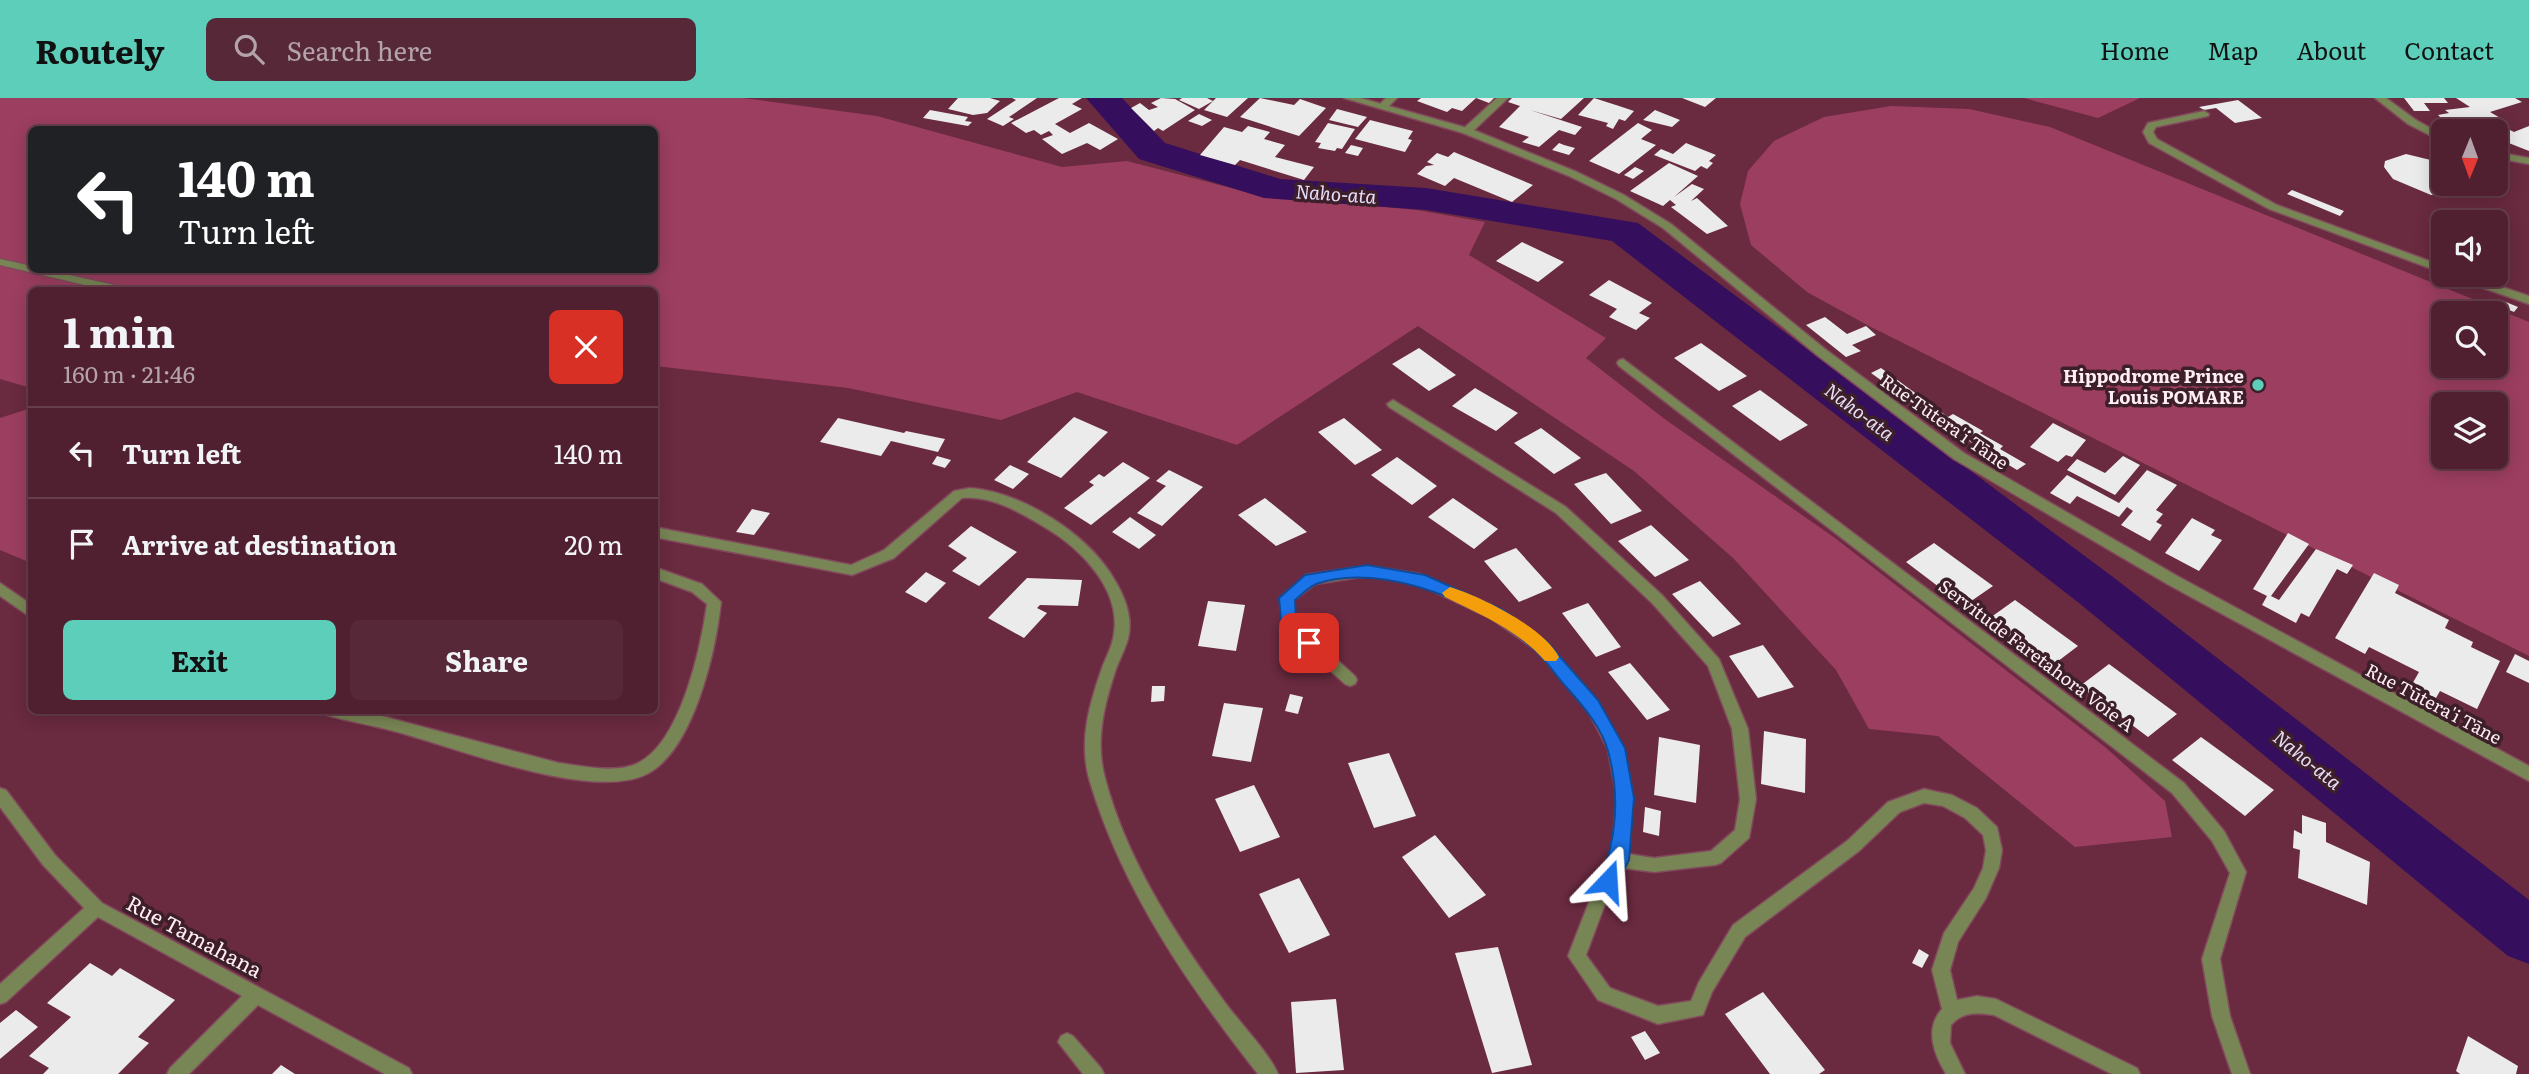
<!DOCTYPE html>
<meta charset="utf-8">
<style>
body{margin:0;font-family:Literata,serif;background:#562838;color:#f1f3f6;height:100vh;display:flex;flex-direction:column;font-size:26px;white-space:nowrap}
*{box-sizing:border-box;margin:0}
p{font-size:23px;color:#b4a3ab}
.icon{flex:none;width:38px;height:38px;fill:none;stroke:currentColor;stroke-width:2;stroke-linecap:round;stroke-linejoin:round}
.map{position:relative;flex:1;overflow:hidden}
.drawer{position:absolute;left:28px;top:189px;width:630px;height:427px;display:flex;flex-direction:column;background:#502030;border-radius:10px;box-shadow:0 4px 18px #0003,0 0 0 2px #673e4c}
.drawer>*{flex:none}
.top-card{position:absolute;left:28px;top:28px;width:630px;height:147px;border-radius:10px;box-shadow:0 4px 18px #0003,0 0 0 2px #673e4c;background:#202124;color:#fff;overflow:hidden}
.needle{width:46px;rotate:181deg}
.buttons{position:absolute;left:2431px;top:21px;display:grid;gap:14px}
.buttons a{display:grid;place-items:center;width:77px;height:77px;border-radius:10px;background:#502030;box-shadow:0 4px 18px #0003,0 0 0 2px #673e4c;font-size:35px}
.pin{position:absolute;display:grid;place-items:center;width:60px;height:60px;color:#fff;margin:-30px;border-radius:14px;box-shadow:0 4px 10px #0006}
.me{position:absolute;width:77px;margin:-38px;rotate:20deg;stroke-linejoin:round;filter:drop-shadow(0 0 5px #0008)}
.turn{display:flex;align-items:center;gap:24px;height:147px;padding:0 35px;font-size:32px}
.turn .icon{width:91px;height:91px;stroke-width:2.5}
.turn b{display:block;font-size:49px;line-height:60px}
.round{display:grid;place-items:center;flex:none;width:74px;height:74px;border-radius:10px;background:#562838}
.headline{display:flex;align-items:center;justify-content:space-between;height:119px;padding:0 35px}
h1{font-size:42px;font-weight:700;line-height:52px}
.button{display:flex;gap:14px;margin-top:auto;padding:14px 35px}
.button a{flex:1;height:80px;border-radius:10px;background:#5cceba;color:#111;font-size:28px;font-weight:700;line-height:80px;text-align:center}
.button a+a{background:#562838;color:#f1f3f6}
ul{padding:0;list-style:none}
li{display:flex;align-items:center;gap:21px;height:91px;padding:0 35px;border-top:2px solid #673e4c}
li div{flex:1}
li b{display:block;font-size:26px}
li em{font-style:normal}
header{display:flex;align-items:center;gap:42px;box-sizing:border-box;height:98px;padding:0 35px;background:#5cceba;color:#111}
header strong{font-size:33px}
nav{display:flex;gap:38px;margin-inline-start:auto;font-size:24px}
.search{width:490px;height:63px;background:#562838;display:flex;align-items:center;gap:18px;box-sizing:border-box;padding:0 24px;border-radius:10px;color:#b4a3ab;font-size:26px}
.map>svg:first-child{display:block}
.green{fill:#9c3e60;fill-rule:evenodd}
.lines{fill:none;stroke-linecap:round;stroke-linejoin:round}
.river{fill:#350f5d;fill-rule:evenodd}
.building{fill:#eaebea}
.minor-casing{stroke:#82495d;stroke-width:3}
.tertiary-casing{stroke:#82495d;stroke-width:3}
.minor{fill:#788554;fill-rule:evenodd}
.tertiary{fill:#788554;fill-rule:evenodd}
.route{fill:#1a73e8;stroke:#114b97;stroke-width:2}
.slow{fill:#f59e0b}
.poi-dot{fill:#5cceba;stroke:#3c1f28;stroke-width:2.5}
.labels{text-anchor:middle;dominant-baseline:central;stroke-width:7;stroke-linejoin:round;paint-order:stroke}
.poi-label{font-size:18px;font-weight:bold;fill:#ffeef3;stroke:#3c1f28;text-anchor:end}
.street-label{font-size:18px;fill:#ffeef3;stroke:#3c1f28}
.water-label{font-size:19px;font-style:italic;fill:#e5ddf8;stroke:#3c1f28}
.near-street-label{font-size:21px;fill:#ffeef3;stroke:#3c1f28}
</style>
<header>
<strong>Routely</strong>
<div class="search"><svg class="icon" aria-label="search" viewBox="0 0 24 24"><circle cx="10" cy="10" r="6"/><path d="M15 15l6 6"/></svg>Search here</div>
<nav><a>Home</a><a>Map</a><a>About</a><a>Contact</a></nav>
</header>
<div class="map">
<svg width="2529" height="976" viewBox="0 0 2529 976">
<rect width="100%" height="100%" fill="#6a2a40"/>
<path class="green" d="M0,0H743L877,18L1062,69L1127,63L1262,98L1417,112L1485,124L1469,157L1606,240L1586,260L1666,322L1835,440L2105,649L2165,703L2172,739L2075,749L1938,638L1869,631L1836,572L1733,460L1634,373L1418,228L1237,347L1077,294L1001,322L848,290L655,268L654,192H32L31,290L0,281ZM32,32H654V172H32Z
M2024,0H2140L2098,20Z
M1891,8L1969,11L2050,29L2529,224V558L1869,228L1807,194L1751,147L1740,106L1748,73L1774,43L1824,19ZM2443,215H2496V268H2443ZM2443,306H2496V359H2443Z
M31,310H32L31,465L0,452V320Z"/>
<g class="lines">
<path class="river" d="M1086,0H1122L1165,45L1280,81L1426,90L1638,125L2113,479L2529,802V866L2508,858L2079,505L1612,143L1426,112L1264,100L1139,61Z"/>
</g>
<path class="building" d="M958,0H990L1000,3L987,15L973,17L948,11Z
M1012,0H1037L1009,19L1014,21L1003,28L987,21L1016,2Z
M1059,0H1082L1072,6L1082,11L1055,26L1070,35L1089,25L1118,41L1100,52L1087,45L1062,56L1042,41L1053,37L1049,33L1041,37L1034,32L1026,35L1011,25Z
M1161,0L1175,1L1195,12L1163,33L1158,30L1154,33L1131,10L1140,5L1149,12L1158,9L1151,5Z
M1182,0H1207L1213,3L1199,11L1179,2Z
M1248,0L1227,19L1204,12L1216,0Z
M1260,0L1294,7L1300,1L1326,10L1299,38L1240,19Z
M1421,0H1494L1489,5L1476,0L1462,13L1452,10L1447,14L1417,3Z
M1512,0H1584L1561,21L1530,12L1582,29L1575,37L1559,32L1539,49L1522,44L1529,39L1499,29L1520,8L1508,4Z
M1594,0L1619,8L1634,13L1625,23L1619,21L1613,31L1606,28L1608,25L1578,17Z
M1682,0H1716L1705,9Z
M2404,0H2444L2448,5H2424L2430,13H2414Z
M2456,0H2515L2522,4L2490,14L2507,24L2493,27L2486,23L2447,31L2433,23L2442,21L2438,17L2449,15L2445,12L2470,9Z
M2238,2L2262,20L2235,25L2216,10L2204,12L2199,9Z
M1337,11L1367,19L1358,29L1329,22Z
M930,12L968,19L965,23L972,24L968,28L923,20Z
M1655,12L1680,22L1672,29L1643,22Z
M1199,16L1212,22L1202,28L1188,23Z
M1370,22L1413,33L1408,41L1412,42L1405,54L1355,41Z
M1328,25L1355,31L1342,51L1337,50L1335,53L1318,50L1321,45L1315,44Z
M1638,25L1652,32L1641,41L1656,47L1619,76L1589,63Z
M1248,28L1270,34L1264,41L1285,47L1275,59L1314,69L1304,82L1240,62L1235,67L1200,57L1224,29L1242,34Z
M2529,28V53L2496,40V36L2508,31L2514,34Z
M1559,45L1564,47L1575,50L1569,57L1552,52Z
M1686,45L1716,57L1709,63L1713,65L1707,71L1701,68L1695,73L1654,57L1661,51L1673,56Z
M1351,47L1363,50L1358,58L1345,55Z
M1454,54L1533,87L1512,104L1454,80L1445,88L1417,76L1426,68L1434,67L1427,64L1437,55L1448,59Z
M2406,56L2443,65V86H2467L2465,94L2431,97L2393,81L2384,69L2385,63Z
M1669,65L1698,78L1674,99L1692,86L1704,91L1691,103L1697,100L1728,128L1707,136L1671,109L1676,107L1670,102L1663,108L1630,93Z
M1635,69L1644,73L1633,81L1624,77Z
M2292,92L2344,113L2340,118L2287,96Z
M1522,144L1564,164L1538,184L1496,163Z
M1609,182L1652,205L1639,215L1650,220L1636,232L1609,219L1617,211L1589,197Z
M2501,202L2518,209L2514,214L2497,207Z
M1825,219L1847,236L1866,228L1876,237L1852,247L1861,253L1846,259L1806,227Z
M1701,245L1747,278L1719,293L1674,260Z
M1419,250L1456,277L1429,293L1392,266Z
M1881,270L1948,319L1953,316L1983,333L1980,335L2003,348L2000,351L2026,366L2017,372L1969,343L1972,340L1955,330L1950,332L1871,275Z
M1475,290L1518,315L1496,333L1452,308Z
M1760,292L1808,327L1780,343L1732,308Z
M1074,319L1108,334L1061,380L1027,364Z
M838,320L904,335L906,333L945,341L938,354L891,343L881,358L820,344Z
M1344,320L1382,352L1355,367L1318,334Z
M2053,325L2086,342L2072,359L2066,357L2058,364L2030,349Z
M1541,330L1581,360L1554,376L1514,345Z
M937,358L951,362L945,370L932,366Z
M2123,358L2140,367L2115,397L2067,372L2077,361L2105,375Z
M1397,359L1437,388L1412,407L1371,377Z
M1123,364L1150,380L1091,427L1064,410L1094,387L1089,384L1099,376L1104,379Z
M1010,367L1029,376L1013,391L994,382Z
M1169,372L1203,389L1162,428L1137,415L1166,388L1156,383Z
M2147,372L2177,387L2156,412L2163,416L2156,424L2162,427L2150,443L2121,427L2133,413L2127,409L2119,419L2077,398L2070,406L2050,395L2067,377L2119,405Z
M1606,375L1642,413L1611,426L1574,386Z
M1265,400L1307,434L1276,448L1238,417Z
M1453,400L1498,431L1474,451L1428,419Z
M752,411L770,415L754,437L736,434Z
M1130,419L1156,437L1139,451L1112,434Z
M2192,420L2215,432L2211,437L2222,442L2199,473L2165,455Z
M1651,427L1689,462L1655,479L1618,443Z
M971,428L1017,454L979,488L952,473L967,460L948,448Z
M2288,435L2309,446L2271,498L2279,502L2316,451L2353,467L2347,476L2337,471L2309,519L2301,515L2296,525L2262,507L2267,498L2253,491Z
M1934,445L1993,488L1964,508L1906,464Z
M1516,450L1552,490L1519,504L1484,463Z
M926,474L946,485L926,505L905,494Z
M2374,475L2399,487L2395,495L2449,522L2445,530L2473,544L2471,549L2500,563L2477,611L2440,593L2436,600L2411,588L2419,574L2369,549L2365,556L2335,540Z
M1027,480L1082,482L1078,508L1040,507L1037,510L1047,515L1024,540L988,520Z
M1700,483L1741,526L1713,539L1672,496Z
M2015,502L2078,548L2049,570L1987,522Z
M1208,503L1245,507L1236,553L1198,548Z
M1588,505L1621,549L1596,559L1562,515Z
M1763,547L1794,589L1758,600L1729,558Z
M2515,556L2529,563V585L2506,574Z
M1630,565L1670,612L1647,622L1608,574Z
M2109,566L2177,616L2148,639L2080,588Z
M1152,588H1165L1164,603L1151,604Z
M1290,596L1303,599L1298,616L1285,613Z
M1224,605L1263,610L1251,664L1212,658Z
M1764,633L1806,641L1805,695L1761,686Z
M1659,639L1700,647L1696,705L1654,697Z
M2201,639L2274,692L2245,718L2172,662Z
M1389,655L1416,718L1374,730L1348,665Z
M1254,687L1280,739L1240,754L1215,701Z
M1645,709L1661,713L1659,738L1643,734Z
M2302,717L2326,725V744L2370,764L2367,807L2298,780L2300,752L2293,750L2294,732L2302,736Z
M1435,737L1486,797L1449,820L1402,759Z
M1299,780L1330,837L1289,855L1259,796Z
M1498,849L1532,967L1492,975L1455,855Z
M1919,851L1929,857L1922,870L1912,865Z
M90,865L112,878L120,870L175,902L138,939L149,945L118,976H43L49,970L29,958L71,919L47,905Z
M1763,894L1825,972L1819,976H1770L1725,916Z
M1336,901L1344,972L1296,975L1291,904Z
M16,912L38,929L0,961V925Z
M1645,933L1660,955L1645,962L1631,939Z
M2468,938L2518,968L2516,976H2460L2456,973Z
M281,967L295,976H272Z"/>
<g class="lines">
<g class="minor-casing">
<path id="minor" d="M1386,0H1397L1387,10H1379L1378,8Z
M1497,0H1508L1471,35H1463V31Z
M2375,0H2386L2416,22L2443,37V44L2408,26Z
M2204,13L2209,16L2208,18L2156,29L2153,34L2157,41L2277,107L2443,168V175L2269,111L2149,45L2143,34L2148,25Z
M2496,54L2529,60V66L2496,60Z
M0,161L32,168V172H47L123,189L125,192H106L0,167Z
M2450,177H2467L2529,198V206L2452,179Z
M1623,261L2184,685L2224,733L2246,774L2220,861L2230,918L2250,976H2232L2212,918L2202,861L2230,775L2212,743L2172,695L1619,268L1617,265L1619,262Z
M1393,302L1566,409L1662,497L1719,561L1748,631L1756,701L1749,740L1721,765L1715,767L1654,774L1623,770L1605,806L1586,857L1610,890L1658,908L1691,903L1699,884L1733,827L1847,743L1888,704L1924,691L1952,697L1977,710L1997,729L2002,752L1999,770L1986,800L1958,844L1950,872L1957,902L1977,898L1996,901L2137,970L2140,976H2112L1994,917C1978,915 1963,913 1951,927L1950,945L1965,976H1946C1934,956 1924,931 1942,911L1932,872L1944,835L1974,790L1983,770L1986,752L1983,737L1965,720L1943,708L1924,705L1900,714L1859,753L1745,839L1712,894L1703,917L1658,926L1598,902L1568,858L1589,804L1611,761L1617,700L1608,651L1587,611L1536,552L1492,521L1418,486L1367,478L1315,486L1294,502L1295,524L1355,578L1357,582L1355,586L1350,588L1345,586L1283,530L1280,500L1306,477L1311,476L1367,468L1420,476L1502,513L1546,544L1597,603L1624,650L1633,700L1628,756L1654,760L1711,753L1735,732L1740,701L1732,631L1708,568L1652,505L1556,415L1389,309L1387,306Z
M970,390C1022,394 1088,436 1114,481C1124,497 1132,517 1129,536C1127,548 1120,560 1116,571C1104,607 1095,643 1105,680C1126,760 1173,833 1221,899C1236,921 1269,954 1278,976H1258C1188,887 1123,793 1090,684C1078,645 1089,607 1102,570C1106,559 1113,547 1114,535C1121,491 1080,450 1046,430C1021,415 992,397 962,400L894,460L852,477L654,439V429L851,467L884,452L954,393Z
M654,469L702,486L721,504C716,552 694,652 647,676C594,703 464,653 408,637C382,629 356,625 330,618L325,616L323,612H359L559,665C583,668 616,676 638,665C681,644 701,549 707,506L692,494L654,480Z
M0,485L32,507V520L0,498Z
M0,690L6,692L55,757L102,805L409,970L412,976H385L258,907L189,976H167L170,970L242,898L98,819L6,904L0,906V886L84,810L43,767L0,709Z
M1067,935L1073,938L1101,970L1104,976H1083L1058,944L1061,938Z"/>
</g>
<g class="tertiary-casing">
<path id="tertiary" d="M1344,0H1360L1471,31L1577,74L1624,97L1671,126L1825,251L1964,355L2179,479L2529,668V683L2169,487L1954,361L1817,257L1663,130L1616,101L1569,78L1463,35Z"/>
</g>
<use href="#minor" class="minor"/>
<use href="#tertiary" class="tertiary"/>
</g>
<path class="route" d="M1367,467L1425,477L1503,512L1547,544L1598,602L1625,650L1634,700L1629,762L1615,789L1608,792L1602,789L1599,783C1617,743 1620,696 1608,653C1602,630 1583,608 1568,591C1557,579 1548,565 1537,554C1490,508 1381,462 1316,486C1309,489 1301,497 1295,502L1296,524L1315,540V549H1303L1282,531L1279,500L1305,477Z"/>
<path class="slow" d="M1450,489C1482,499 1543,529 1559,559L1556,563H1545C1519,533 1480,516 1445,499L1442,495Z"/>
<circle class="poi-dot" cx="2258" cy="287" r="7"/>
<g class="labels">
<g class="poi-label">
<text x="2244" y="277">Hippodrome Prince<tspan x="2244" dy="21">Louis POMARE</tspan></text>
</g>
<g class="street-label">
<text transform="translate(1945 323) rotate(35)">Rue Tūtera'i Tāne</text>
<text transform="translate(2037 557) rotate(37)">Servitude Faretahora Voie A</text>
<text transform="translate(2434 605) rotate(28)">Rue Tūtera'i Tāne</text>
</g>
<g class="water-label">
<text transform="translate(1336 95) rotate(4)">Naho-ata</text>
<text transform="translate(1860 313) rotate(37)">Naho-ata</text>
<text transform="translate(2308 661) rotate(39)">Naho-ata</text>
</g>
<g class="near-street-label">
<text transform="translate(195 837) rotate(28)">Rue Tamahana</text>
</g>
</g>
</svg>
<div class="buttons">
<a><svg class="needle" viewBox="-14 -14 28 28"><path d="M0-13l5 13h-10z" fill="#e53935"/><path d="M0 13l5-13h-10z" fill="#b4a3ab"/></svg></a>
<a><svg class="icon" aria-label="sound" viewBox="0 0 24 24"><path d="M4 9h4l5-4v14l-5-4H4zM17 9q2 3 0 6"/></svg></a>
<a><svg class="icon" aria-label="search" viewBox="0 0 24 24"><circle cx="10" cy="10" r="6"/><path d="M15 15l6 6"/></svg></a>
<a><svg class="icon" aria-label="layers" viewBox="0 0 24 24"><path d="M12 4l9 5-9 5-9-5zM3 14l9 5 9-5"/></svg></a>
</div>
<div class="pin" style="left:1309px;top:545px;background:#d93025"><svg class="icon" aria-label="arrive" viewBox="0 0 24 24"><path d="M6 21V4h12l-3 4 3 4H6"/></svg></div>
<svg class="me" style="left:1608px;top:783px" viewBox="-20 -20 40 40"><path d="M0-17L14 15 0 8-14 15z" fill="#1a73e8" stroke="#fff" stroke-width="4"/></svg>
<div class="top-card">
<div class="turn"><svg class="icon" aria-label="left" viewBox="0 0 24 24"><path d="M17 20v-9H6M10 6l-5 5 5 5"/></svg><div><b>140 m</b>Turn left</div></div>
</div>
<section class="drawer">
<div class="headline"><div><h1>1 min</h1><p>160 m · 21:46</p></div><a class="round" style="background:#d93025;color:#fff"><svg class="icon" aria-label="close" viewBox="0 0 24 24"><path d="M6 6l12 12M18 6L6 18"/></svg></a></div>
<ul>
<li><svg class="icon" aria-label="left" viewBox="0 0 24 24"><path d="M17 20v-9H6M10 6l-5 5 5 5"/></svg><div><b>Turn left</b></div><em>140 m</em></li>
<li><svg class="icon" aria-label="arrive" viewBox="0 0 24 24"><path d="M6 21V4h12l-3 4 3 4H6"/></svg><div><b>Arrive at destination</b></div><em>20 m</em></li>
</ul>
<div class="button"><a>Exit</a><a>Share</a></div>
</section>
</div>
